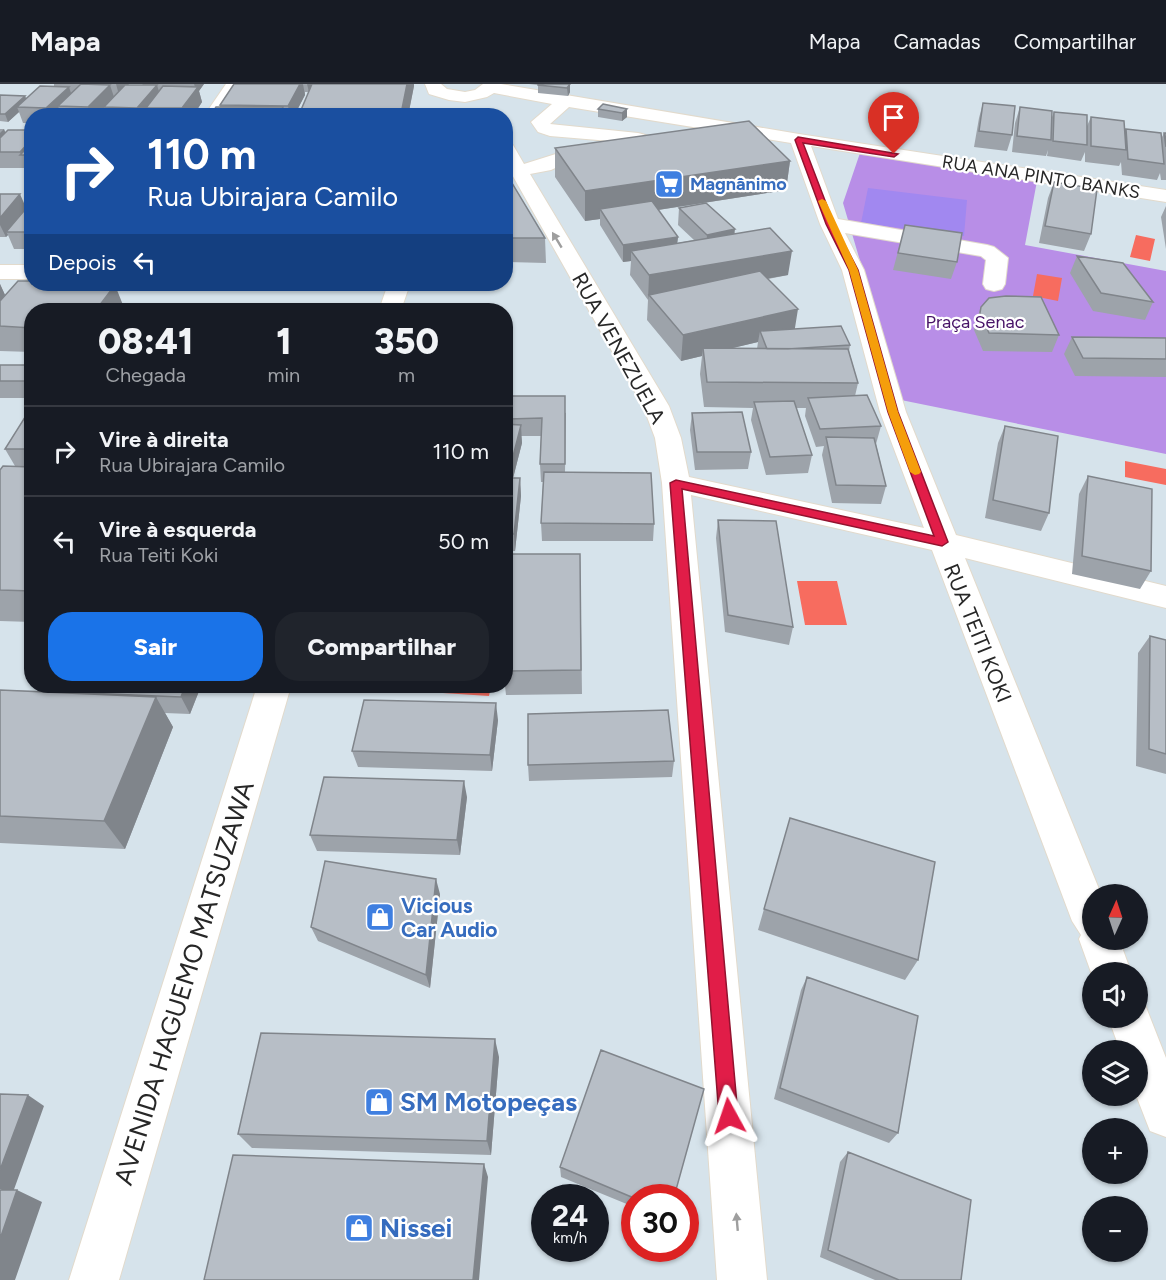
<!DOCTYPE html>
<html lang="pt">
<meta charset="utf-8">
<style>
body{margin:0;font-family:Figtree,sans-serif;background:#20242c;color:#f1f3f6;height:100vh;display:flex;flex-direction:column;font-size:22px;white-space:nowrap}
*{box-sizing:border-box;margin:0}
p{font-size:20px;color:#9ea1a6}
.icon{flex:none;width:33px;height:33px;fill:none;stroke:currentColor;stroke-width:2;stroke-linecap:round;stroke-linejoin:round}
.map{position:relative;flex:1;overflow:hidden}
.sheet{position:absolute;left:24px;top:219px;width:489px;height:390px;display:flex;flex-direction:column;background:#171b24;border-radius:24px;box-shadow:0 2px 4px #0004}
.sheet>*{flex:none}
.top-card{position:absolute;left:24px;top:24px;width:489px;height:183px;border-radius:24px;box-shadow:0 2px 4px #0004;background:#1a4fa0;color:#fff;overflow:hidden}
.needle{width:39px;rotate:3deg}
.fabs{position:absolute;left:1082px;top:800px;display:grid;gap:12px}
.fabs a{display:grid;place-items:center;width:66px;height:66px;border-radius:50%;background:#171b24;box-shadow:0 2px 4px #0004;font-size:30px}
.speed{position:absolute;left:531px;top:1100px;display:flex;gap:12px;font-size:30px;font-weight:700;text-align:center}
.speed>*{display:grid;place-content:center;width:78px;height:78px;border-radius:50%;background:#171b24;box-shadow:0 2px 4px #0004;line-height:1}
.speed small{font-size:15px;font-weight:400}
.speed .limit{border:9px solid #d22;background:#fff;color:#111}
.pin{position:absolute;display:grid;place-items:center;width:51px;height:51px;color:#fff;margin:-62px -26px;border-radius:50% 50% 50% 0;rotate:-45deg;box-shadow:0 0 6px #0007}
.pin .icon{rotate:45deg}
.me{position:absolute;width:66px;margin:-33px;rotate:355deg;stroke-linejoin:round;filter:drop-shadow(0 0 4px #0008)}
.turn{display:flex;align-items:center;gap:21px;height:126px;padding:0 24px;font-size:27px}
.turn .icon{width:78px;height:78px;stroke-width:2.5}
.turn b{display:block;font-size:42px;line-height:51px}
.then{display:flex;align-items:center;height:57px;padding:0 24px;background:#0003;gap:12px;font-size:22px}
.eta{display:flex;justify-content:space-evenly;align-items:center;height:102px;text-align:center}
.eta b{font-size:36px;font-weight:800;line-height:42px}
.button{display:flex;gap:12px;margin-top:auto;padding:12px 24px}
.button a{flex:1;height:69px;border-radius:24px;background:#1a73e8;color:#fff;font-size:24px;font-weight:800;line-height:69px;text-align:center}
.button a+a{background:#20242c;color:#f1f3f6}
ul{padding:0;list-style:none}
li{display:flex;align-items:center;gap:18px;height:90px;padding:0 24px;border-top:2px solid #363941}
li div{flex:1}
li b{display:block;font-size:22px}
li em{font-style:normal}
header{display:flex;align-items:center;gap:36px;box-sizing:border-box;height:84px;padding:0 30px;background:#171b24;border-bottom:2px solid #363941}
header strong{font-size:28px}
nav{display:flex;gap:33px;margin-inline-start:auto;font-size:21px}
.map>svg:first-child{display:block}
.green{fill:#b88ee7}
.pitch{fill:#a188f0}
.water{fill:#f76c5f}
.lines{fill:none;stroke-linecap:round;stroke-linejoin:round}
.minor-casing{stroke:#e2dacc;stroke-width:2}
.minor{fill:#fff;fill-rule:evenodd}
.wall{fill:#9da3aa;fill-rule:evenodd}
.shaded-wall{fill:#80858b}
.building{fill:#b7bec6;stroke:#80858b;stroke-width:1.5}
.oneway{fill:#9e9e9e}
.route{fill:#e11d48;stroke:#92132f;stroke-width:1.5}
.slow{fill:#f59e0b}
.labels{text-anchor:middle;dominant-baseline:central;stroke-width:4.5;stroke-linejoin:round;paint-order:stroke}
.far-street-label{font-size:18px;fill:#272727;stroke:#fff}
.far-shop-label{font-size:18px;font-weight:bold;fill:#366cbe;stroke:#fff;text-anchor:start}
.far-park-label{font-size:18px;fill:#471367;stroke:#fff}
.street-label{font-size:21px;fill:#272727;stroke:#fff}
.shop-label{font-size:21px;font-weight:bold;fill:#366cbe;stroke:#fff;text-anchor:start}
.near-street-label{font-size:26px;fill:#272727;stroke:#fff}
.near-shop-label{font-size:26px;font-weight:bold;fill:#366cbe;stroke:#fff;text-anchor:start}
</style>
<header>
<strong>Mapa</strong>
<nav><a>Mapa</a><a>Camadas</a><a>Compartilhar</a></nav>
</header>
<div class="map">
<svg width="1166" height="1196" viewBox="0 0 1166 1196">
<rect width="100%" height="100%" fill="#d6e3eb"/>
<path class="green" d="M860,69L1037,97L1025,161L1166,187V370L901,316L843,119Z"/>
<path class="pitch" d="M868,104L967,116L964,152L861,139Z"/>
<path class="water" d="M1136,151L1155,155L1150,177L1130,173Z
M1037,190L1062,194L1058,217L1033,212Z
M1125,377L1166,385V401L1125,393Z
M797,497H837L847,541H805Z
M414,602H491L489,612L412,607Z"/>
<g class="lines">
<g class="minor-casing">
<path id="minor" d="M226,0H242L221,32H204Z
M425,0H441L447,5L465,8L475,6L483,0H501L799,50L1166,106V118L811,62L838,135L987,161L994,163L1008,174L1005,200L1002,205L994,207L986,205L983,200L986,176L981,172L845,149L864,186L906,328L956,451L1166,502V524L965,474L1101,810H1092V855H1119L1131,888H1092V891L1079,855L1081,851L1072,837L932,466L691,411L767,1196H717L662,399L655,354L643,322L506,80V59L513,61L524,80L562,68L634,59L550,52L538,48L531,38L552,20L494,9L487,13L465,18L449,16L429,10ZM569,23L791,59L820,140L842,186L880,328L924,444L689,393L681,354L669,322L530,90L551,86L566,79L644,69L654,61C652,52 646,51 638,49L550,40Z
M0,181H32V195H0Z
M388,200H410L401,226H379Z
M257,602H291L119,1196H69Z
M1137,915L1144,918L1166,974V1053L1150,1047L1136,1011L1137,966H1120L1108,933H1137Z"/>
</g>
<use href="#minor" class="minor"/>
</g>
<path class="wall" d="M54,0H129L128,1H143L142,0H204L199,7L202,18L193,32H107L105,27L100,32H62L61,30L60,32H32V39H23L19,28L8,38L0,37V11L25,12L26,14L54,2Z
M234,0H414V2L408,32H303L301,26L309,8H305V11L294,32H210L220,23V21Z
M529,0H570V8L568,12L538,9V1Z
M983,19L1012,51L1007,67L974,63L979,34Z
M1020,23L1052,33L1054,28L1087,42L1091,33L1125,49L1126,45L1161,55L1164,49H1166V96H1161L1160,89L1157,96L1122,91L1121,78L1119,82L1085,78V68L1081,77L1047,72L1048,66L1046,72L1012,68L1015,39Z
M598,25H627V33L622,37L598,33Z
M0,45H4L5,49L32,46V87H27L26,84H0Z
M555,64L790,77L786,106L658,126L678,153L677,159L694,156L678,141L679,124L735,149L788,191L768,195L795,245L850,261L849,267L858,299L855,312L881,342L876,360L886,402L881,420L832,419L822,371L824,362L816,363L805,332L806,324H796L812,371L808,389L766,391L751,336L753,324L704,323L700,290L702,272L681,277L647,236L648,216L630,191L631,177L623,178L600,141V135L585,137L555,93ZM758,258L757,265L732,264Z
M506,89L545,154L546,179L506,178Z
M1054,98L1091,150L1084,167L1039,159L1048,114Z
M0,110L26,124L32,121V165H14L8,151L6,153H0Z
M1166,122V165L1161,133Z
M905,141L957,178L951,195L893,186Z
M1077,172L1153,218L1145,236L1093,227L1070,189Z
M0,200L5,211L125,226H32V268L0,267Z
M981,223L1059,251L1052,268L983,267L974,246L975,240Z
M1072,253L1166,254V293L1075,292L1064,270Z
M0,281H32V314H0Z
M506,312L566,329L565,388L654,440L653,457H542L541,439L543,398H541L540,380L541,352H521L522,359L513,394H520L521,412L515,467H506Z
M32,322V538L0,537V386L15,382L5,365Z
M692,329L751,368L748,385L695,386L690,346Z
M1005,342L1049,429L1041,447L985,434L998,359Z
M1088,392L1151,487L1140,505L1072,490L1079,410Z
M718,436L793,543L789,561L725,548L716,454Z
M580,470L582,610L506,611L505,602L506,549Z
M1150,552L1166,556V690L1136,682L1138,569Z
M201,602L190,630L165,629L173,643L125,765L0,759V606L38,607Z
M498,636L492,687L358,683L352,667Z
M674,677L672,693L529,697L528,681Z
M467,713L460,771L317,767L310,751Z
M790,734L918,876L905,896L758,846Z
M440,810L430,904L318,857L311,843Z
M807,893L898,1049L889,1059L774,1015L801,906Z
M499,973L491,1071L252,1064L238,1050Z
M848,1068L961,1196H875L820,1173L840,1078Z
M560,1083L634,1113V1123L561,1093Z"/>
<path class="shaded-wall" d="M116,0H129L119,11Z
M194,0H204L199,7L202,18L193,32H185L182,24L196,6Z
M300,0H303L305,11L294,32H290L288,22Z
M307,0H313L309,8Z
M407,0H414V2L408,32H402V25Z
M570,0V8L568,12L567,4Z
M110,1L115,16L104,23L105,27L100,32H91L88,23Z
M157,1L162,17L146,24L149,32H140L137,24Z
M69,3L74,18L58,22L61,30L60,32H49L46,24Z
M25,12L28,20L17,23L19,28L8,38L5,30Z
M283,23L285,32H279Z
M627,25V33L622,37V29Z
M4,45L10,61L0,68V49Z
M32,55V71H21L20,68Z
M790,77L786,106L606,134L600,125V135L585,137V107Z
M20,110L27,126L6,148L8,151L6,153L0,141V134Z
M735,145L733,162L706,168L707,151Z
M678,153L676,170L631,167V177L623,178V161Z
M792,167L788,191L652,215L649,211L648,216L649,191Z
M0,200L5,211L0,218Z
M115,201L125,226H96Z
M798,225L794,250L760,247L758,258L704,271L703,264L702,272L681,277L683,251Z
M521,341L522,359L510,406L509,388Z
M520,394L521,412L515,467L514,450Z
M185,602H201L190,630L181,613Z
M156,613L173,643L125,765L104,737Z
M496,619L498,636L492,687L490,671Z
M464,697L467,713L460,771L457,756Z
M436,795L440,810L430,904L426,891Z
M495,955L499,973L491,1071L487,1057Z
M28,1011L44,1022L12,1111L0,1105V1086Z
M484,1080L488,1093L479,1196H473Z
M17,1106L42,1118L15,1196H0V1155Z"/>
<path class="building" d="M81,0L110,1L88,23L58,22Z
M234,0H300L288,22L220,21Z
M312,0H407L402,25L301,26Z
M538,0H570L567,4L538,1Z
M125,1H157L137,24L104,23Z
M40,2L69,3L46,24L17,23Z
M163,2L198,3L182,24H146Z
M0,11L25,12L5,30H0Z
M983,19L1015,22L1012,51L979,47Z
M603,20L627,25L622,29L598,25Z
M216,23H283L279,32H210Z
M1020,23L1052,27L1051,56L1017,52Z
M1054,28L1087,31V61L1053,57Z
M1091,33L1124,37L1126,66L1091,62Z
M749,37L790,77L585,107L555,64Z
M1126,45L1161,49L1164,80L1128,75Z
M8,46H32V55L20,68H0V54Z
M1164,49H1166V63Z
M32,59V71H20Z
M506,89L545,154H506Z
M1054,98L1097,105L1091,150L1045,142Z
M0,110H20L0,134Z
M652,117L678,153L623,161L600,125Z
M706,119L735,145L707,151L679,124Z
M29,121H32V148H6Z
M905,141L962,149L957,178L898,169Z
M770,144L792,167L649,191L631,167Z
M1077,172L1123,179L1153,218L1101,209Z
M760,187L798,225L683,251L649,211Z
M18,197H32V200H77L115,201L96,226H32V244L0,242V217Z
M1006,212L1041,213L1059,251L989,249L980,229L981,223L989,214Z
M841,242L850,261L788,265H767L760,247Z
M1072,253L1166,254V275L1083,274Z
M703,264L848,265L858,299L707,298Z
M0,281H32V297H0Z
M867,311L881,342L820,345L808,314Z
M506,312H565V380H540L542,334L506,335Z
M794,317L812,371L770,373L754,318Z
M32,322V365H5Z
M742,328L751,368H697L692,329Z
M506,340L521,341L509,388H506Z
M1005,342L1058,352L1049,429L993,416Z
M826,353L874,354L886,402L836,401Z
M3,382L32,383V507L0,506V386Z
M544,388L651,389L654,440L541,439Z
M1088,392L1152,405L1151,487L1082,472Z
M506,394H520L514,450H506Z
M718,436L776,437L793,543L728,531Z
M510,470H580L581,586L506,587V549Z
M1150,552L1166,556V670L1149,665Z
M41,602H185L181,613L38,607Z
M0,606L156,613L104,737L0,732Z
M364,616L496,619L490,671L352,667Z
M668,626L674,677L528,681V630Z
M324,693L464,697L457,756L310,751Z
M790,734L935,778L918,876L764,825Z
M325,777L436,795L426,891L311,843Z
M807,893L918,932L898,1049L780,1004Z
M261,949L495,955L487,1057L238,1050Z
M601,966L704,1005L674,1113H634V1114L560,1083Z
M0,1010L28,1011L0,1086Z
M848,1068L971,1116L961,1196H899L828,1166Z
M233,1071L484,1080L473,1196H204Z
M0,1106H17L0,1155Z"/>
<defs><path id="oneway-solid" d="M-6-.8H1V-3.2L6.5 0L1 3.2V.8H-6Z" transform="scale(1.5)"/></defs>
<g class="oneway">
<use href="#oneway-solid" transform="translate(557 156) rotate(-121)"/>
<use href="#oneway-solid" transform="translate(737 1138) rotate(-95)"/>
</g>
<path class="route" d="M798,53L898,70L894,73L803,59L834,140L858,186L898,328L948,458L942,462L682,405L738,1032L735,1039L729,1041L722,1039L719,1032L670,399L676,396L934,452L888,328L849,186L826,140L795,56Z"/>
<path class="slow" d="M822,115L826,117L858,186L898,328L921,388L919,390L915,391L910,388L888,328L849,186L818,117Z"/>
<defs>
<g id="supermarket-square" transform="scale(1.5)"><rect x="-9" y="-9" width="18" height="18" rx="4" fill="#3f7fe0" stroke="#fff"/><path d="M-6-5.5h2.5l.6 2H6L4.5 2H-2.5L-4.4-4H-6ZM-1.5 3.2a1.3 1.3 0 1 0 .1 0ZM3 3.2a1.3 1.3 0 1 0 .1 0Z" fill="#fff"/></g>
<g id="shop-square" transform="scale(1.5)"><rect x="-9" y="-9" width="18" height="18" rx="4" fill="#3f7fe0" stroke="#fff"/><path d="M-5-2.5h2.3a2.7 3.5 0 0 1 5.4 0H5L5.5 6h-11ZM-1.5-2.5h3a1.5 2.3 0 0 0-3 0Z" fill="#fff"/></g>
</defs>
<g fill-rule="evenodd">
<use href="#supermarket-square" x="669" y="100"/>
<use href="#shop-square" x="380" y="833"/>
<use href="#shop-square" x="379" y="1018"/>
<use href="#shop-square" x="359" y="1144"/>
</g>
<g class="labels">
<g class="far-street-label">
<text transform="translate(1041 93) rotate(9)">RUA ANA PINTO BANKS</text>
</g>
<g class="far-shop-label">
<text x="690" y="100">Magnânimo</text>
</g>
<g class="far-park-label">
<text x="975" y="238">Praça Senac</text>
</g>
<g class="street-label">
<text transform="translate(619 264) rotate(61)">RUA VENEZUELA</text>
<text transform="translate(978 549) rotate(68)">RUA TEITI KOKI</text>
</g>
<g class="shop-label">
<text x="401" y="821">Vicious<tspan x="401" dy="24">Car Audio</tspan></text>
</g>
<g class="near-street-label">
<text transform="translate(184 899) rotate(-73)">AVENIDA HAGUEMO MATSUZAWA</text>
</g>
<g class="near-shop-label">
<text x="400" y="1018">SM Motopeças</text>
<text x="380" y="1144">Nissei</text>
</g>
</g>
</svg>
<div class="fabs">
<a><svg class="needle" viewBox="-14 -14 28 28"><path d="M0-13l5 13h-10z" fill="#e53935"/><path d="M0 13l5-13h-10z" fill="#9ea1a6"/></svg></a>
<a><svg class="icon" aria-label="sound" viewBox="0 0 24 24"><path d="M4 9h4l5-4v14l-5-4H4zM17 9q2 3 0 6"/></svg></a>
<a><svg class="icon" aria-label="layers" viewBox="0 0 24 24"><path d="M12 4l9 5-9 5-9-5zM3 14l9 5 9-5"/></svg></a>
<a>+</a>
<a>−</a>
</div>
<div class="speed"><div>24<small>km/h</small></div><div class="limit">30</div></div>
<div class="pin" style="left:894px;top:70px;background:#d93025"><svg class="icon" aria-label="arrive" viewBox="0 0 24 24"><path d="M6 21V4h12l-3 4 3 4H6"/></svg></div>
<svg class="me" style="left:729px;top:1032px" viewBox="-20 -20 40 40"><path d="M0-17L14 15 0 8-14 15z" fill="#e11d48" stroke="#fff" stroke-width="4"/></svg>
<div class="top-card">
<div class="turn"><svg class="icon" aria-label="right" viewBox="0 0 24 24"><path d="M7 20v-9h11M14 6l5 5-5 5"/></svg><div><b>110 m</b>Rua Ubirajara Camilo</div></div>
<div class="then">Depois<svg class="icon" aria-label="left" viewBox="0 0 24 24"><path d="M17 20v-9H6M10 6l-5 5 5 5"/></svg></div>
</div>
<section class="sheet">
<div class="eta">
<div><b>08:41</b><p>Chegada</p></div>
<div><b>1</b><p>min</p></div>
<div><b>350</b><p>m</p></div>
</div>
<ul>
<li><svg class="icon" aria-label="right" viewBox="0 0 24 24"><path d="M7 20v-9h11M14 6l5 5-5 5"/></svg><div><b>Vire à direita</b><p>Rua Ubirajara Camilo</p></div><em>110 m</em></li>
<li><svg class="icon" aria-label="left" viewBox="0 0 24 24"><path d="M17 20v-9H6M10 6l-5 5 5 5"/></svg><div><b>Vire à esquerda</b><p>Rua Teiti Koki</p></div><em>50 m</em></li>
</ul>
<div class="button"><a>Sair</a><a>Compartilhar</a></div>
</section>
</div>
